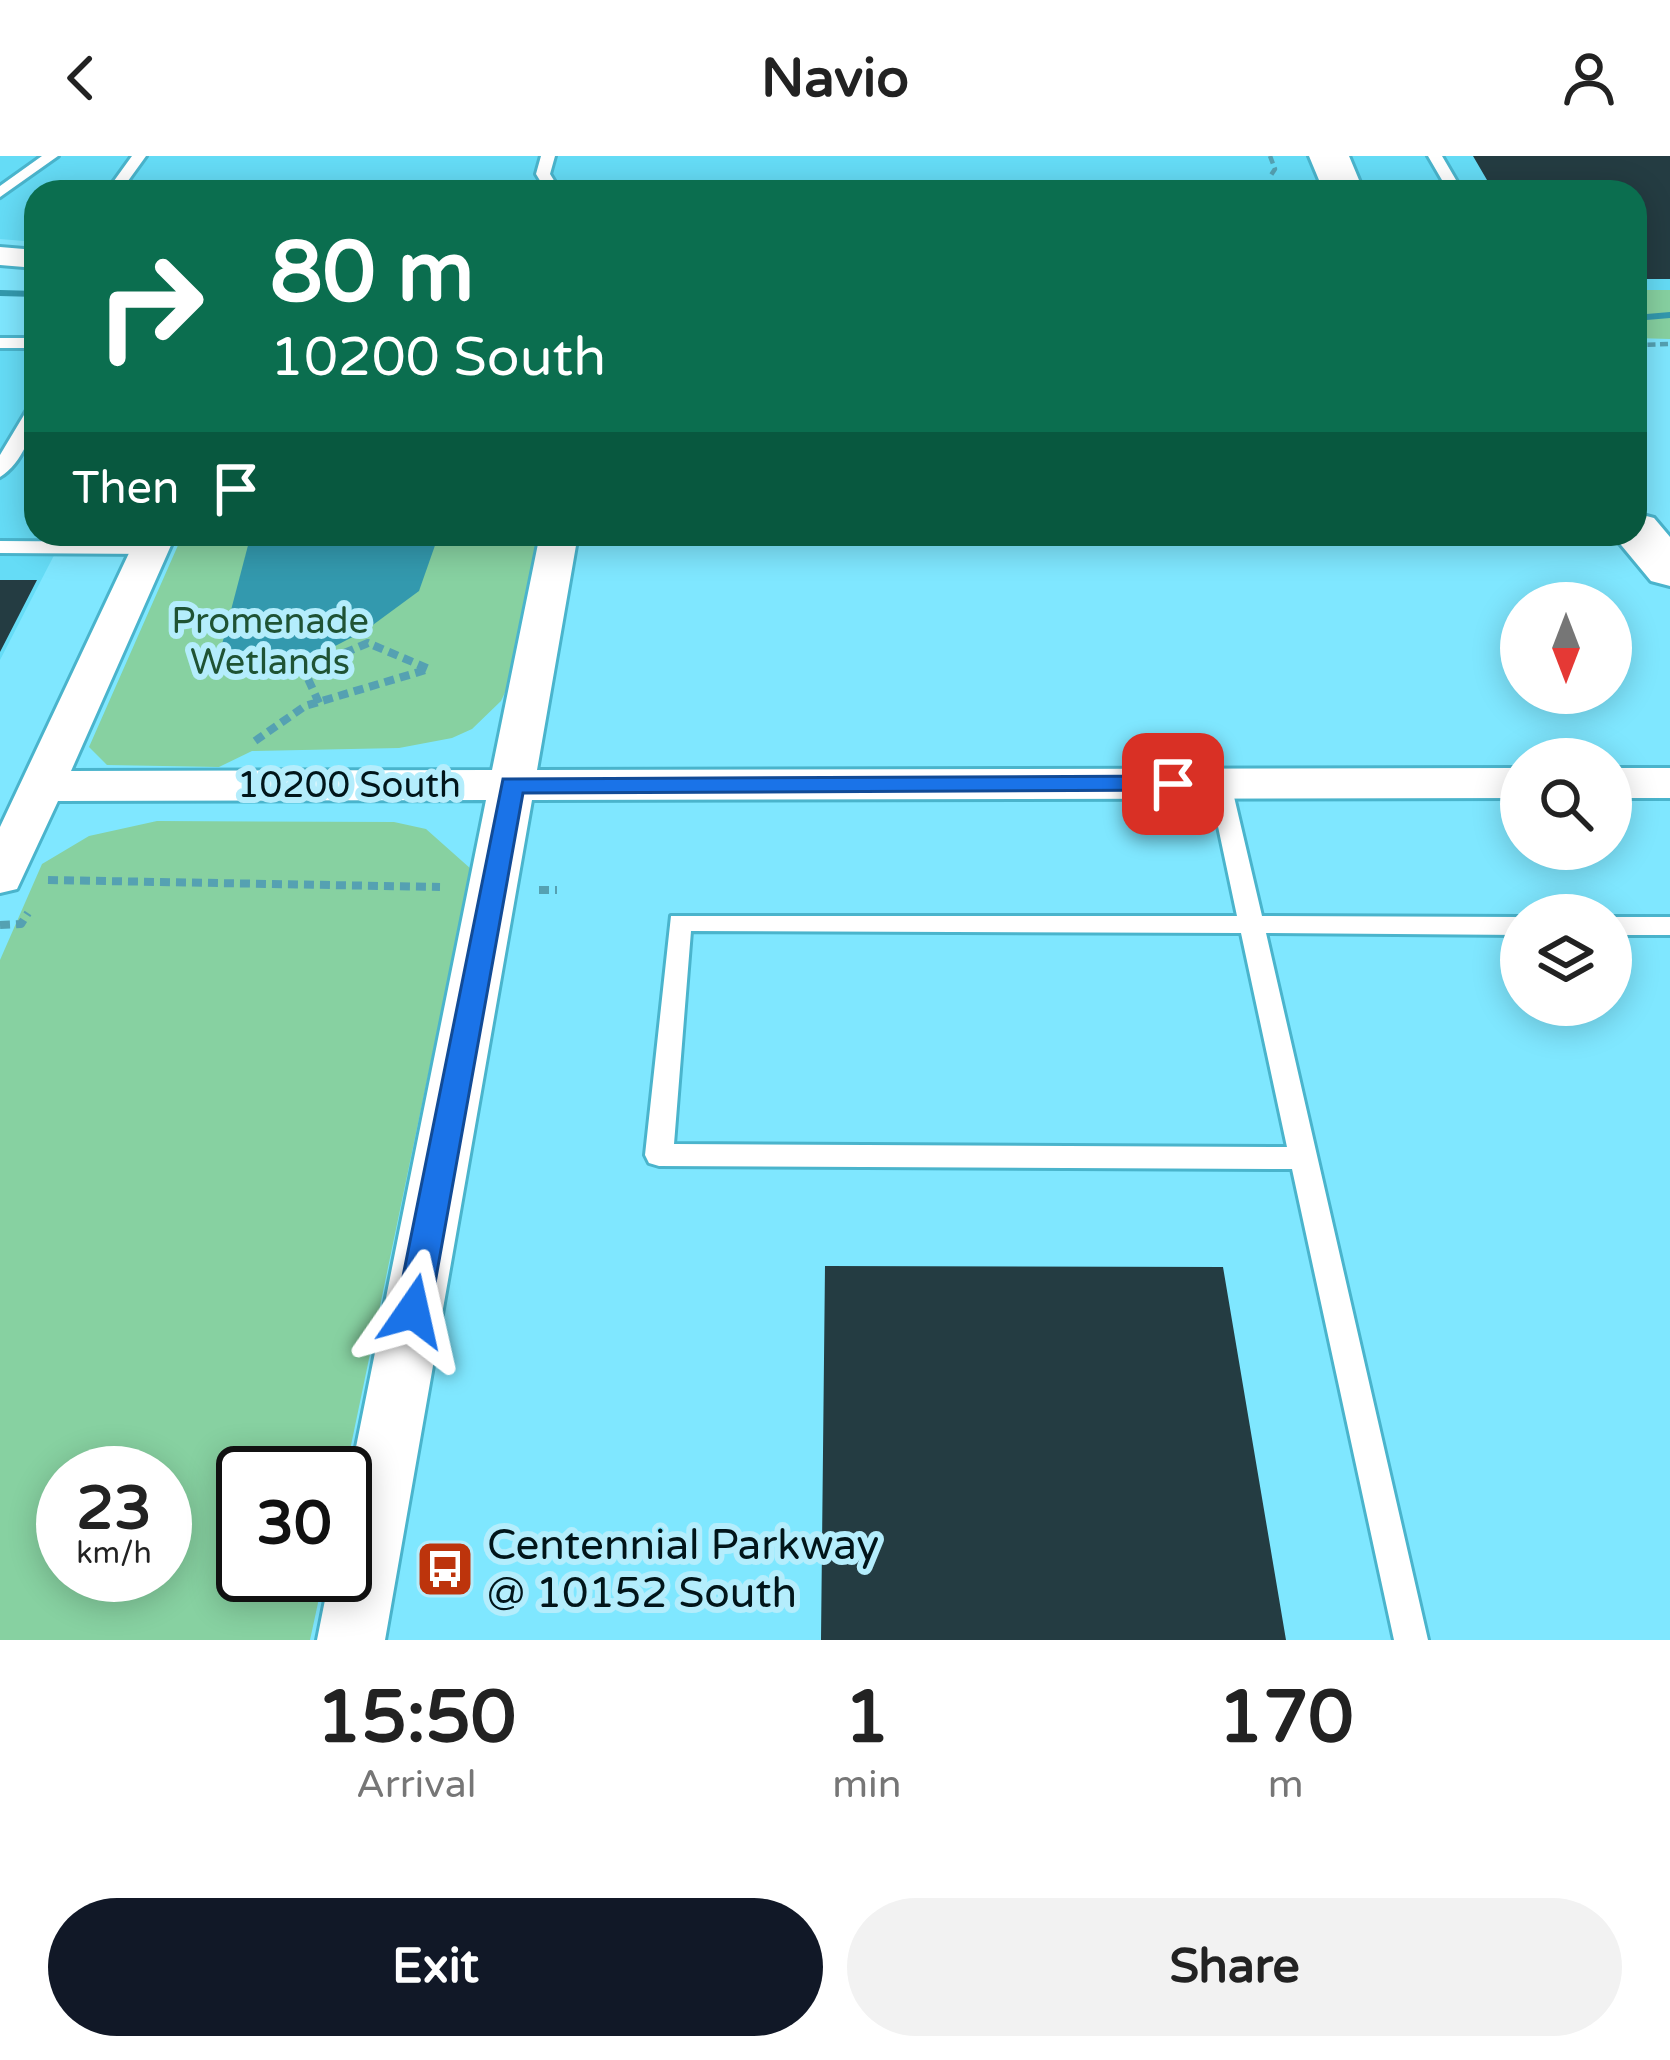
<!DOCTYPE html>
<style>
body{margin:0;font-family:"Varela Round",sans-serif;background:#f2f2f2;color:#222;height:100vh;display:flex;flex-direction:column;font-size:45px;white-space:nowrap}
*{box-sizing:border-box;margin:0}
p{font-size:39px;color:#767676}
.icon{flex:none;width:66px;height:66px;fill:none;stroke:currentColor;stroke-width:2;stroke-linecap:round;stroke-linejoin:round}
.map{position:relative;height:1484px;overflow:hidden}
.sheet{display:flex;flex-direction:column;background:#fff;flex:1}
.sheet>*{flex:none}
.hud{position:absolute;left:24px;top:24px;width:1623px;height:366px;border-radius:36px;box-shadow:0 6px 30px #0003;background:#0b6e4f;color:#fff;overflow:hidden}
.needle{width:78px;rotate:180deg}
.buttons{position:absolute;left:1500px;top:426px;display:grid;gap:24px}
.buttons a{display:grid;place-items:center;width:132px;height:132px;border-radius:50%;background:#fff;box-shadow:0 6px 30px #0003;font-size:60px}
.speed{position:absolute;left:36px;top:1290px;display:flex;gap:24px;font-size:60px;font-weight:700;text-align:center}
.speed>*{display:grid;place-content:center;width:156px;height:156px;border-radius:50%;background:#fff;box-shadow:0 6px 30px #0003;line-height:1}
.speed small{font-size:30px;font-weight:400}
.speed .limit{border:6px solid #111;border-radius:18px;background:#fff;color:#111}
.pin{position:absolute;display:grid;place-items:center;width:102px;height:102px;color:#fff;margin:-51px;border-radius:24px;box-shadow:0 6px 18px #0006}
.me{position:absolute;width:132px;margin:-66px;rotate:11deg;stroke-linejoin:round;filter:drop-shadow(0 0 9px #0008)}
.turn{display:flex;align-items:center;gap:42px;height:252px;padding:0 48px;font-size:54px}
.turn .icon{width:156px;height:156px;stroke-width:2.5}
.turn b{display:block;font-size:84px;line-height:102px}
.then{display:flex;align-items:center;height:114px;padding:0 48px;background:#0003;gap:24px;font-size:45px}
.eta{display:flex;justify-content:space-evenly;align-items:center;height:204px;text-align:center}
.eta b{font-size:72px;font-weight:800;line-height:84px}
.primary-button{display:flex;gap:24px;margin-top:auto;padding:24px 48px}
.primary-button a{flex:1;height:138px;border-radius:72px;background:#111827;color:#fff;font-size:48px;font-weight:800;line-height:138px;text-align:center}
.primary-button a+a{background:#f2f2f2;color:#222}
header{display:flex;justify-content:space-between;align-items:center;height:156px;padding:0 48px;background:#fff;font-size:54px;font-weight:800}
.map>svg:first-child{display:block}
.built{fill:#65dcf6}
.green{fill:#87d1a1;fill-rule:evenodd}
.water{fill:#3399ae}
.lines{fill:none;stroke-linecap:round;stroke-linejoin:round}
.stream{fill:#3399ae;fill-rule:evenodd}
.building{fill:#243c42}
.lane-casing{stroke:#4ab4cc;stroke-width:6}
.street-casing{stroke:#4ab4cc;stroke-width:6}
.secondary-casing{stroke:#4ab4cc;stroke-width:6}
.path-far1{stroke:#55a1b2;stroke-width:4.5;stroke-dasharray:8 4.5;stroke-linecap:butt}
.path{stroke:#55a1b2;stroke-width:8;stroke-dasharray:10 6;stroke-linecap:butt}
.lane{fill:#fff;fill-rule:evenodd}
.street{fill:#fff;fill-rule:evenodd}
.secondary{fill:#fff;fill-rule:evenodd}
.route{fill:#1a73e8;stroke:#114b97;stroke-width:3}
.labels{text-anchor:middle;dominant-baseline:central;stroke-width:12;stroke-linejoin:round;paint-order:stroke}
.park-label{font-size:36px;fill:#1f5334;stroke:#b4edfc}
.street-label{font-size:36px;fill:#01151a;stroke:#b4edfc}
.near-poi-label{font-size:42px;fill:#01151a;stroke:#b4edfc;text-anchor:start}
</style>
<header><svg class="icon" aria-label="back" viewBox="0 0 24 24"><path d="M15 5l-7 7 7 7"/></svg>Navio<svg class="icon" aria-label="person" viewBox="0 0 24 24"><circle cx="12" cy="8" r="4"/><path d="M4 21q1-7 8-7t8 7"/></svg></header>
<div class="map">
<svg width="1670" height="1484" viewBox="0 0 1670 1484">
<rect width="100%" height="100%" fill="#7fe7ff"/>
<path class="built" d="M0,0H1670V141H1635V36H36V86L0,83Z
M0,190H36V378H65L0,504Z"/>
<path class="green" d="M1635,134H1670V183L1635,182Z
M183,378H539L508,530L501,545L472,573L452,582L399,592L252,595L219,611L107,609L89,591Z
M157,665L394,666L426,673L471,713L345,1318L243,1317V1419H324L310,1484H0V804L42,708L89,680ZM165,1317V1419H63V1317Z"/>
<path class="water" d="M251,378H439L419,435L366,474L289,514L215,515Z"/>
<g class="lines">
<path class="stream" d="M0,134L36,135V141L0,140Z
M1670,156V162L1635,165V159Z"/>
</g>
<path class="building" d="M1473,0H1670V123H1635V36H1494Z
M0,424H37L0,496Z
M825,1110L1223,1111L1286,1484H821Z"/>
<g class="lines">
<g class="lane-casing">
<path id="lane" d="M42,0H58L0,41V30Z
M132,0H146L120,36H106Z
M541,0H555L550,18L561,36H547L536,18Z
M1428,0H1442L1463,36H1449Z
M0,182H36V192H0Z
M36,248C36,272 22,308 0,321V299L30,249Z
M0,385L151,386L161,392L151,398L0,397Z
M1220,621L1231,628L1262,760L1521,761V779L1266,777L1428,1484H1394L1292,1013L659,1010L649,1007L645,999L671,760H1237L1209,628ZM691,775L1241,777L1287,991L674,988Z
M1611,761H1670V779H1611Z"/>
</g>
<g class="street-casing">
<path id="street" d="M0,91L36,94V112L0,109Z
M138,378H176L71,615L492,614L540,378H578L537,614L1521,612V642L532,644L385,1484H317L330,1419H345V1346L486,644L58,645L17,733L0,737V671Z
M1611,612H1670V642H1611Z"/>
</g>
<g class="secondary-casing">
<path id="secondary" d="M1309,0H1349L1364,36H1324Z
M1635,357L1654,362L1670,381V430L1651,425L1612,378H1635Z"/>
</g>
<path class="path-far1" d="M1270,0L1275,13L1271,19
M1635,189L1670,188"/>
<path class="path" d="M319,547L304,514L368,487L429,513
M255,585L305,550L429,513
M48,724L440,731
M539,734H557
M0,769L21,768L28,757"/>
<use href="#lane" class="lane"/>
<use href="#street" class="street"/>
<use href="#secondary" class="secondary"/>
</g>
<path class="route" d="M1173,620L1186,628L1182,634L523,637L430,1155L425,1165H401L396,1155L503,623Z"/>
<defs>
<g id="bus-square" transform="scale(3)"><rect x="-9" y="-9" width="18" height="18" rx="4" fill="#bd340c" stroke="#b4edfc"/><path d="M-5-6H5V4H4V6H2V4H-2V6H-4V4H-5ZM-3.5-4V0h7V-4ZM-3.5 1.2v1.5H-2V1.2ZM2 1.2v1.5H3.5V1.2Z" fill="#fff"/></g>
</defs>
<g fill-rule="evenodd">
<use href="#bus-square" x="445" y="1413"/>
</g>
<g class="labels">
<g class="park-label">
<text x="270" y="465">Promenade<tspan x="270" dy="41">Wetlands</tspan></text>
</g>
<g class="street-label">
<text x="349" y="629">10200 South</text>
</g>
<g class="near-poi-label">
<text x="487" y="1389">Centennial Parkway<tspan x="487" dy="48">@ 10152 South</tspan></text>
</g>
</g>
</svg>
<div class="buttons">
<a><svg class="needle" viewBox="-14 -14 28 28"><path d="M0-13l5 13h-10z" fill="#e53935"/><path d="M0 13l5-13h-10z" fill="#767676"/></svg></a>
<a><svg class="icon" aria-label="search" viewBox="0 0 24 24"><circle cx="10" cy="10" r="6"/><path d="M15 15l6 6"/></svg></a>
<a><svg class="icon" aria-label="layers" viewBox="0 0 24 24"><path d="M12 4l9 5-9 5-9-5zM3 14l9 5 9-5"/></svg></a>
</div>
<div class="speed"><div>23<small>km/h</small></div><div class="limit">30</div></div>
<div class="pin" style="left:1173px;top:628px;background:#d93025"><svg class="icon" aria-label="arrive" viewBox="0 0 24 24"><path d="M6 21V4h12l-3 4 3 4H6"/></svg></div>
<svg class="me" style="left:413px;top:1155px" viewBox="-20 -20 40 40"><path d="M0-17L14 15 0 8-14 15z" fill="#1a73e8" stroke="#fff" stroke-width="4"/></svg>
<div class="hud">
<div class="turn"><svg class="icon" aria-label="right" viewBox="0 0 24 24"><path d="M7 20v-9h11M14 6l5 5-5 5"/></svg><div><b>80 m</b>10200 South</div></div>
<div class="then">Then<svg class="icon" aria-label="arrive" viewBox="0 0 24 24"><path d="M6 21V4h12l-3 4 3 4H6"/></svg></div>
</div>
</div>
<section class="sheet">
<div class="eta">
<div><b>15:50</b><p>Arrival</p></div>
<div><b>1</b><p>min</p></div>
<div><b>170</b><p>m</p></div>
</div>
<div class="primary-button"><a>Exit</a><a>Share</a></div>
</section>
